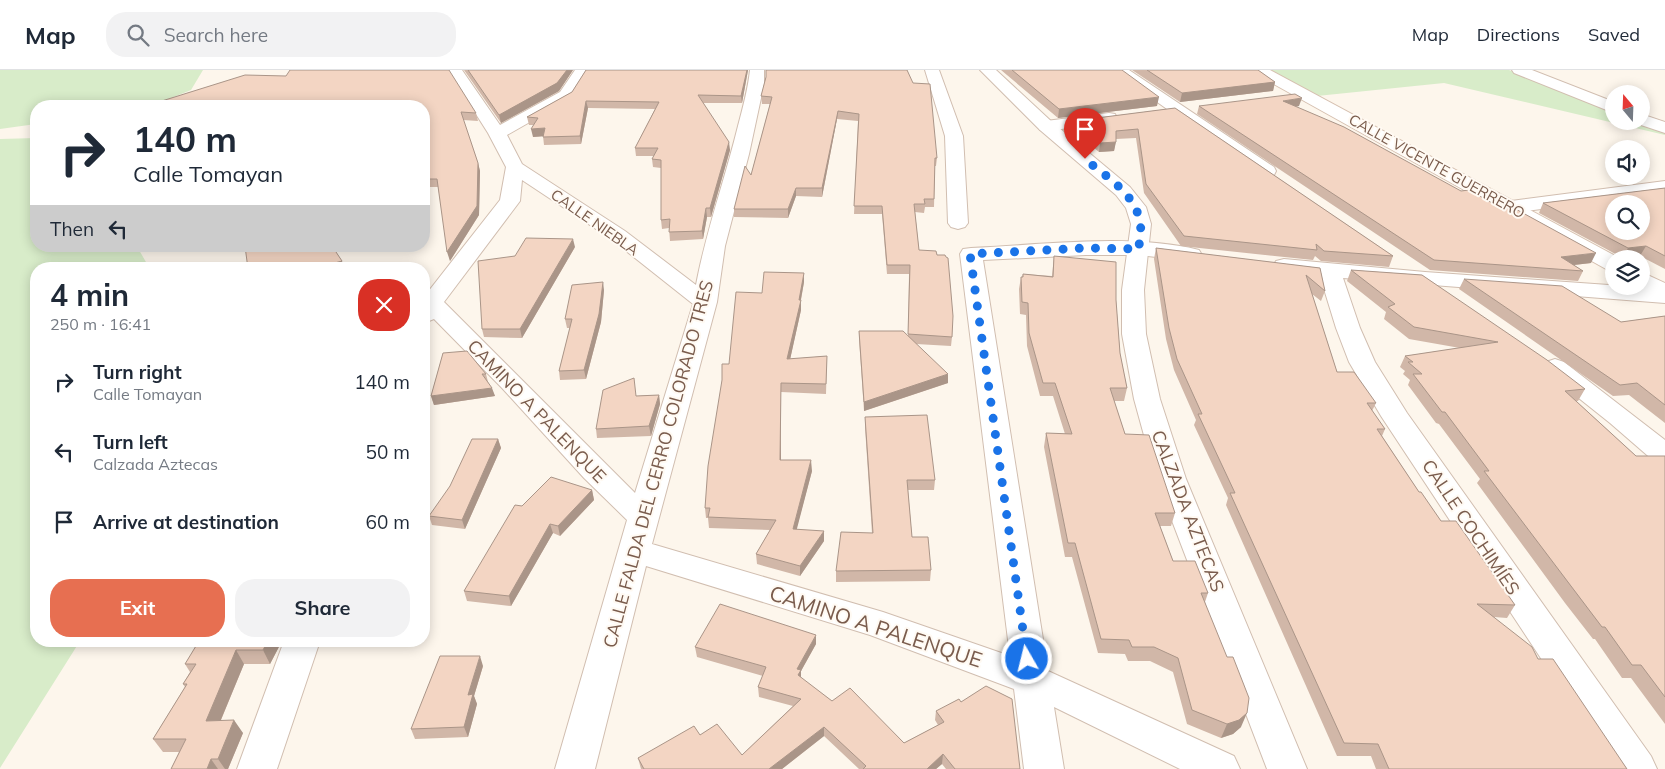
<!DOCTYPE html>
<meta charset="utf-8">
<style>
body{margin:0;font-family:Mulish,sans-serif;background:#f2f2f3;color:#1f2937;height:100vh;display:flex;flex-direction:column;font-size:19px;white-space:nowrap}
*{box-sizing:border-box;margin:0}
p{font-size:16px;color:#747a83}
.icon{flex:none;width:28px;height:28px;fill:none;stroke:currentColor;stroke-width:2;stroke-linecap:round;stroke-linejoin:round}
.map{position:relative;flex:1;overflow:hidden}
.panel{position:absolute;left:30px;top:192px;width:400px;height:385px;display:flex;flex-direction:column;background:#fff;border-radius:20px;box-shadow:0 2px 12px #0003}
.panel>*{flex:none}
.top-card{position:absolute;left:30px;top:30px;width:400px;height:152px;border-radius:20px;box-shadow:0 2px 12px #0003;background:#fff;color:#1f2937;overflow:hidden}
.needle{width:32px;rotate:341deg}
.fabs{position:absolute;left:1605px;top:15px;display:grid;gap:10px}
.fabs a{display:grid;place-items:center;width:45px;height:45px;border-radius:50%;background:#fff;box-shadow:0 2px 12px #0003;font-size:25px}
.pin{position:absolute;display:grid;place-items:center;width:42px;height:42px;color:#fff;margin:-51px -21px;border-radius:50% 50% 50% 0;rotate:-45deg;box-shadow:0 0 5px #0007}
.pin .icon{rotate:45deg}
.me{position:absolute;width:55px;margin:-28px;rotate:352deg;stroke-linejoin:round;filter:drop-shadow(0 0 4px #0008)}
.turn{display:flex;align-items:center;gap:18px;height:105px;padding:0 20px;font-size:22px}
.turn .icon{width:65px;height:65px;stroke-width:2.5}
.turn b{display:block;font-size:35px;line-height:42px}
.then{display:flex;align-items:center;height:48px;padding:0 20px;background:#0003;gap:10px;font-size:19px}
.round{display:grid;place-items:center;flex:none;width:52px;height:52px;border-radius:20px;background:#f2f2f3}
.headline{display:flex;align-items:center;justify-content:space-between;height:85px;padding:0 20px}
h1{font-size:30px;font-weight:700;line-height:38px}
.cta{display:flex;gap:10px;margin-top:auto;padding:10px 20px}
.cta a{flex:1;height:58px;border-radius:20px;background:#e76f51;color:#fff;font-size:20px;font-weight:700;line-height:58px;text-align:center}
.cta a+a{background:#f2f2f3;color:#1f2937}
ul{padding:0;list-style:none}
li{display:flex;align-items:center;gap:15px;height:70px;padding:0 20px}
li div{flex:1}
li b{display:block;font-size:19px}
li em{font-style:normal}
header{display:flex;align-items:center;gap:30px;box-sizing:border-box;height:70px;padding:0 25px;background:#fff;border-bottom:1px solid #e0e1e3}
header strong{font-size:24px}
nav{display:flex;gap:28px;margin-inline-start:auto;font-size:18px}
.search{width:350px;height:45px;background:#f2f2f3;display:flex;align-items:center;gap:12px;box-sizing:border-box;padding:0 18px;border-radius:20px;color:#747a83;font-size:19px}
.map>svg:first-child{display:block}
.green{fill:#d8ecc9}
.lines{fill:none;stroke-linecap:round;stroke-linejoin:round}
.minor-casing{stroke:#d1beb0;stroke-width:2}
.tertiary-casing{stroke:#d1beb0;stroke-width:2}
.secondary-casing{stroke:#d6c0b0;stroke-width:2}
.minor{fill:#fff;fill-rule:evenodd}
.tertiary{fill:#fff;fill-rule:evenodd}
.secondary{fill:#fff;fill-rule:evenodd}
.wall{fill:#d1b7a8}
.shaded-wall{fill:#aa9588}
.building{fill:#f3d5c3;stroke:#aa9588;fill-rule:evenodd}
.route{stroke:#1a73e8;stroke-width:9;stroke-dasharray:0 16.2}
.labels{text-anchor:middle;dominant-baseline:central;stroke-width:4;stroke-linejoin:round;paint-order:stroke}
.far-street-label{font-size:15px;fill:#7a5c4d;stroke:#fffaf3}
.street-label{font-size:18px;fill:#7a5c4d;stroke:#fffaf3}
.near-street-label{font-size:21px;fill:#7a5c4d;stroke:#fffaf3}
</style>
<header>
<strong>Map</strong>
<div class="search"><svg class="icon" aria-label="search" viewBox="0 0 24 24"><circle cx="10" cy="10" r="6"/><path d="M15 15l6 6"/></svg>Search here</div>
<nav><a>Map</a><a>Directions</a><a>Saved</a></nav>
</header>
<div class="map">
<svg width="1665" height="699" viewBox="0 0 1665 699">
<rect width="100%" height="100%" fill="#fdf6ec"/>
<path class="green" d="M0,0H203L191,20L151,36H36V54L0,59Z
M1269,0H1509L1614,41V51H1640L1665,61V65L1444,13L1317,26Z
M36,68V176H143L139,180L150,199H36V571H80L0,698V69Z"/>
<g class="lines">
<g class="minor-casing">
<path id="minor" d="M448,0H462L500,55L560,22L575,0H589L572,28L507,65L522,94L625,161L696,215C706,161 725,109 738,56C743,37 748,19 750,0H764V14L749,84L725,176L717,232L652,474L883,542L1010,586L960,184L963,179L971,178C1042,175 1130,163 1199,180L1202,185L1199,190L1191,191L1139,185H1086L983,190L1048,601L1234,686L1240,699H1180L1054,637L1064,699H1024L1014,619L870,565L646,496L595,699H555L627,450L584,408L502,318L434,249L424,253V227L500,130L506,97L488,63ZM522,110L611,169L693,234L635,423L444,232L520,131Z
M925,0H939L963,66L968,153L965,157L958,159L951,157L948,153L945,66Z
M1112,0H1129L1274,97L1276,101L1274,105L1267,107L1260,105Z
M1512,0H1532L1614,32V43L1514,3Z
M1109,43L1115,44L1117,48L1115,52L1046,61L1040,60L1038,56L1040,52L1046,51Z
M1641,44L1665,52V63L1635,53L1634,51H1641Z
M1665,111V123L1511,143L1504,141L1501,137L1504,133L1511,131Z
M1284,189L1425,202L1665,219V233L1343,208L1360,258L1375,292L1407,343L1651,686L1657,699H1614L1381,346L1349,292L1336,258L1320,206L1276,201L1273,196L1276,191Z
M1555,289L1564,292L1665,370V394L1655,392L1610,353L1546,302L1542,297L1546,292Z
M284,571H320L277,699H237Z"/>
</g>
<g class="tertiary-casing">
<path id="tertiary" d="M980,0H996L1052,52L1130,117L1146,137L1151,154L1144,220L1146,264L1160,329L1186,409L1307,699H1267L1156,409L1134,329L1122,264V220L1131,154L1126,138L1116,125L1040,60Z"/>
</g>
<g class="secondary-casing">
<path id="secondary" d="M1252,0H1270L1621,189H1614V200L1606,199L1254,3Z
M1641,202L1665,213V229L1657,227L1638,216H1641Z"/>
</g>
<use href="#minor" class="minor"/>
<use href="#tertiary" class="tertiary"/>
<use href="#secondary" class="secondary"/>
</g>
<path class="wall" d="M464,0H573L559,21L501,53Z
M586,0H748L742,33H703L730,80L711,147H707L703,169L670,171L669,158L662,159L661,150V98L653,97L652,89L654,86H636L635,78L655,39L588,38L581,74L544,75L543,66L533,67L534,55H529L527,47L572,22Z
M907,0L937,88L936,96H935L934,137H925L924,143L915,142L919,180L952,267L951,276L916,274L948,313L864,341L859,269V261L908,266L909,204H887L882,144H854L858,51L837,49L822,127L796,126L788,148L734,147V139L751,105L770,34H762L761,26L766,7Z
M1001,0H1122L1157,36L1058,48Z
M1132,0H1258L1275,12L1273,21L1180,32Z
M245,5L476,43L478,51L463,50L478,93L480,101L479,145L450,191L438,117H424V36Z
M1199,36H1299L1295,37L1591,193L1574,195L1583,201L1578,211L1430,200L1197,44Z
M1175,38L1393,186L1389,197L1321,191L1315,186L1313,190L1181,176L1144,123L1136,68L1116,69L1114,81L1099,82L1072,60L1073,51Z
M1665,118V199L1640,186L1623,188L1539,143L1543,133Z
M575,177L522,268L484,267L482,259Z
M1156,178L1320,198L1325,221L1321,231L1312,224L1337,302L1376,333L1372,341L1385,359L1382,366L1419,422L1441,451L1515,535L1507,548L1494,547L1538,589L1627,699H1376L1371,686H1337L1226,435L1228,428L1194,355L1196,350L1174,300L1166,269L1154,189Z
M1054,186L1116,230L1120,283L1127,318L1124,331H1114L1125,364L1175,443L1171,456H1160L1173,491L1208,523L1205,532L1241,657L1233,664L1221,668L1187,654L1173,602L1150,591H1128L1125,584L1098,583L1072,487H1065L1044,377L1046,363L1065,364L1053,326H1040L1027,276L1026,245L1020,244L1019,219L1021,207H1022L1023,204L1052,206Z
M1351,200L1422,205L1585,319L1578,331H1576L1636,386H1665V654L1631,608H1622L1595,569H1593L1565,533L1477,413L1480,409L1439,354L1436,353L1408,315L1410,310L1403,304L1405,301L1400,297L1405,286L1460,278L1409,269L1384,249L1386,242L1347,211Z
M1464,209L1621,252L1665,246V353L1629,325L1613,326L1459,219Z
M804,212L801,230V240L790,289L827,286L826,324L781,322V390L812,401L796,460L824,471L800,506L757,494L756,484L770,460L709,458L708,448H706L705,438L729,294L762,223Z
M604,220L601,252L586,309L560,310L559,301L570,258H567L565,249Z
M443,283L486,304L488,312L495,326L434,335L431,326Z
M659,325L660,334L651,366L597,368L596,359L636,326Z
M865,347L935,410L934,420H908L912,467L931,500L930,511L836,512V501L872,463L865,357Z
M498,369L501,378L465,459L432,455L429,446Z
M592,420L594,430L560,466L553,463L511,536L467,531L464,521L522,436Z
M148,571H282L270,594H244L221,650L243,663L228,699H171L179,682H163L153,669L185,617L183,614L190,602L185,594L196,577H152Z
M816,574L801,601V608L832,631L904,673L938,655L935,650L936,641L1020,699H946L942,694L936,699H859L824,666L782,699H641L638,688L700,665L742,685L793,636L759,627L758,617L763,606L697,587L695,577Z
M483,596L474,626L477,634L468,667L415,669L411,659Z"/>
<path class="shaded-wall" d="M567,0H573L559,21L501,53L499,45Z
M747,0H748L742,33L741,26Z
M1275,12L1273,21L1180,32L1182,23Z
M1159,27L1157,36L1058,48L1059,39Z
M1302,28L1299,36L1280,39L1283,31Z
M586,31L588,38L581,74L580,66Z
M838,41L837,49L822,127V118Z
M545,58L547,66L533,67L531,59Z
M729,72L730,80L711,147L710,138Z
M1116,72L1114,81L1099,82L1100,73Z
M478,93L480,101L479,145L450,191L447,182Z
M796,118V126L788,148V139Z
M706,138L707,147L703,169L702,161Z
M573,169L575,177L522,268L520,259Z
M330,176H359L332,181Z
M1646,176L1640,186L1623,188L1628,178Z
M1596,183L1591,193L1556,197L1561,187Z
M342,191L345,199H313Z
M804,203V212L800,234L801,230V240L788,299L787,289Z
M603,212L604,220L601,252L586,309L584,300Z
M948,304V313L864,341V332Z
M781,313V400L780,390Z
M492,318L495,326L434,335L431,326Z
M659,325L660,334L651,366L649,356Z
M498,369L501,378L465,459L462,450Z
M811,390L812,401L794,470L793,459Z
M592,420L594,430L560,466L558,456Z
M550,454L553,463L511,536L509,526Z
M824,461V471L800,506V496Z
M816,565V574L801,601V610L798,615L797,599Z
M268,571H282L270,594L263,580Z
M236,580L244,594L215,664L206,651Z
M480,586L483,596L474,626L477,634L468,667L464,657L468,625Z
M1247,643L1241,657L1233,664L1221,668L1227,654Z
M234,650L243,663L228,699H225L218,689Z
M824,657V666L782,699H769Z
M943,684L942,694L936,699H927Z
M211,689L218,699H207Z"/>
<path class="building" d="M290,0H449L476,43L461,42L478,93L477,136L447,182L437,109H424V36H149V35L245,5L286,6Z
M468,0H567L557,13L499,45Z
M586,0H747L741,26L698,25L729,72L710,138H706L702,161L669,162L670,149L661,150V90L652,89L658,78H635L659,32L586,31L580,66L543,67L545,58L531,59L538,48L527,47L572,22Z
M766,0H907L913,13L930,14L937,88H935L934,129H924L925,134H914L919,180L936,181L937,185H945L946,187L948,188L953,246L952,267L908,264L910,195H887L882,136H854L859,44L838,41L822,118H796L788,139H734L745,96L751,105L772,27L761,26L766,7Z
M1012,0H1122L1159,27L1059,39Z
M1147,0H1258L1275,12L1182,23Z
M1295,24L1302,28L1283,31L1344,57L1461,121L1469,120L1501,138L1512,137L1596,183L1561,187L1583,201L1434,190L1199,36Z
M1175,38L1393,186L1324,181L1316,174L1317,180L1184,166L1146,114L1138,59L1116,61V72L1100,73L1073,51Z
M1665,118V186L1646,176L1628,178L1543,133ZM1614,134H1641V161H1614Z
M526,168L573,169L520,259H482L478,191L515,186Z
M245,176H332L342,191L313,199H248Z
M1156,178L1320,198L1325,221L1306,205L1337,302H1354L1376,333H1367L1385,359H1377L1419,422H1421L1441,451H1456L1515,535L1477,534L1532,577L1538,589H1553L1627,699H1389L1378,674L1344,673L1230,423H1235L1198,344H1202L1177,289L1169,258Z
M1054,186L1116,192V230L1120,283L1127,318H1110L1125,364L1149,365L1175,443H1155L1173,491H1195L1208,523H1201L1227,587H1233L1249,628L1247,643L1239,650L1227,654L1192,640L1178,588L1154,577H1132L1129,570L1101,569L1075,473H1068L1046,363L1072,364L1055,313H1043L1029,263L1028,233L1022,232L1021,207H1023V204L1053,207Z
M1351,200L1422,205L1547,290L1585,319L1565,321L1636,386H1665V627L1641,595H1632L1605,557H1602L1574,520L1484,401H1489L1445,342H1442L1413,304H1422L1408,292H1413L1405,286L1498,272L1414,257L1388,237L1395,234Z
M764,202L804,203L799,230H801L787,289L827,286L826,314L781,313L780,390H811L793,459L824,461L800,496L756,484L776,450L708,447L710,438H705L708,396L722,310V294H729L736,222L762,223Z
M1464,209L1562,216L1621,252L1665,246V335L1637,313L1620,315Z
M603,212L599,244L584,300L559,301L572,249H565L572,215Z
M859,261H903L948,304L864,332Z
M467,281L486,304H482L492,318L431,326L443,283Z
M634,308L636,326L659,325L649,356L596,359L603,320Z
M927,345L935,410H907L912,467H928L931,500L836,501L841,462L873,463L865,347Z
M472,369H498L462,450L429,446L450,416Z
M551,407L592,420L558,456L550,454L509,526L464,521L515,435L522,436Z
M720,534L816,565L797,599L801,600L798,605L832,631L850,618L904,673L944,652L936,641L959,629L961,632L986,616L1012,629L1020,699H955L943,684L927,699H863L866,696L824,657L769,699H644L638,688L694,656L700,665L717,654L742,685L801,629L758,617L766,597L695,577Z
M199,571H268L263,580H236L206,651L234,650L218,689H211L207,699H171L186,669H153L187,614H183L196,594H185Z
M440,586H480L468,625L473,624L464,657L411,659Z"/>
<g class="lines">
<path class="route" d="M1027,589L970,184L1086,178L1139,179C1139,170 1142,160 1140,152C1135,123 1105,106 1085,89"/>
</g>
<g class="labels">
<g class="far-street-label">
<text transform="translate(1437 96) rotate(29)">CALLE VICENTE GUERRERO</text>
<text transform="translate(595 152) rotate(35)">CALLE NIEBLA</text>
</g>
<g class="street-label">
<text transform="translate(537 341) rotate(46)">CAMINO A PALENQUE</text>
<text transform="translate(658 394) rotate(-75)">CALLE FALDA DEL CERRO COLORADO TRES</text>
<text transform="translate(1188 441) rotate(69)">CALZADA AZTECAS</text>
<text transform="translate(1471 457) rotate(56)">CALLE COCHIMÍES</text>
</g>
<g class="near-street-label">
<text transform="translate(876 556) rotate(18)">CAMINO A PALENQUE</text>
</g>
</g>
</svg>
<div class="fabs">
<a><svg class="needle" viewBox="-14 -14 28 28"><path d="M0-13l5 13h-10z" fill="#e53935"/><path d="M0 13l5-13h-10z" fill="#747a83"/></svg></a>
<a><svg class="icon" aria-label="sound" viewBox="0 0 24 24"><path d="M4 9h4l5-4v14l-5-4H4zM17 9q2 3 0 6"/></svg></a>
<a><svg class="icon" aria-label="search" viewBox="0 0 24 24"><circle cx="10" cy="10" r="6"/><path d="M15 15l6 6"/></svg></a>
<a><svg class="icon" aria-label="layers" viewBox="0 0 24 24"><path d="M12 4l9 5-9 5-9-5zM3 14l9 5 9-5"/></svg></a>
</div>
<div class="pin" style="left:1085px;top:89px;background:#d93025"><svg class="icon" aria-label="arrive" viewBox="0 0 24 24"><path d="M6 21V4h12l-3 4 3 4H6"/></svg></div>
<svg class="me" style="left:1027px;top:589px" viewBox="-20 -20 40 40"><circle r="17" fill="#1a73e8" stroke="#fff" stroke-width="3"/><path d="M0-11L8 9 0 5-8 9z" fill="#fff"/></svg>
<div class="top-card">
<div class="turn"><svg class="icon" aria-label="right" viewBox="0 0 24 24"><path d="M7 20v-9h11M14 6l5 5-5 5"/></svg><div><b>140 m</b>Calle Tomayan</div></div>
<div class="then">Then<svg class="icon" aria-label="left" viewBox="0 0 24 24"><path d="M17 20v-9H6M10 6l-5 5 5 5"/></svg></div>
</div>
<section class="panel">
<div class="headline"><div><h1>4 min</h1><p>250 m · 16:41</p></div><a class="round" style="background:#d93025;color:#fff"><svg class="icon" aria-label="close" viewBox="0 0 24 24"><path d="M6 6l12 12M18 6L6 18"/></svg></a></div>
<ul>
<li><svg class="icon" aria-label="right" viewBox="0 0 24 24"><path d="M7 20v-9h11M14 6l5 5-5 5"/></svg><div><b>Turn right</b><p>Calle Tomayan</p></div><em>140 m</em></li>
<li><svg class="icon" aria-label="left" viewBox="0 0 24 24"><path d="M17 20v-9H6M10 6l-5 5 5 5"/></svg><div><b>Turn left</b><p>Calzada Aztecas</p></div><em>50 m</em></li>
<li><svg class="icon" aria-label="arrive" viewBox="0 0 24 24"><path d="M6 21V4h12l-3 4 3 4H6"/></svg><div><b>Arrive at destination</b></div><em>60 m</em></li>
</ul>
<div class="cta"><a>Exit</a><a>Share</a></div>
</section>
</div>
